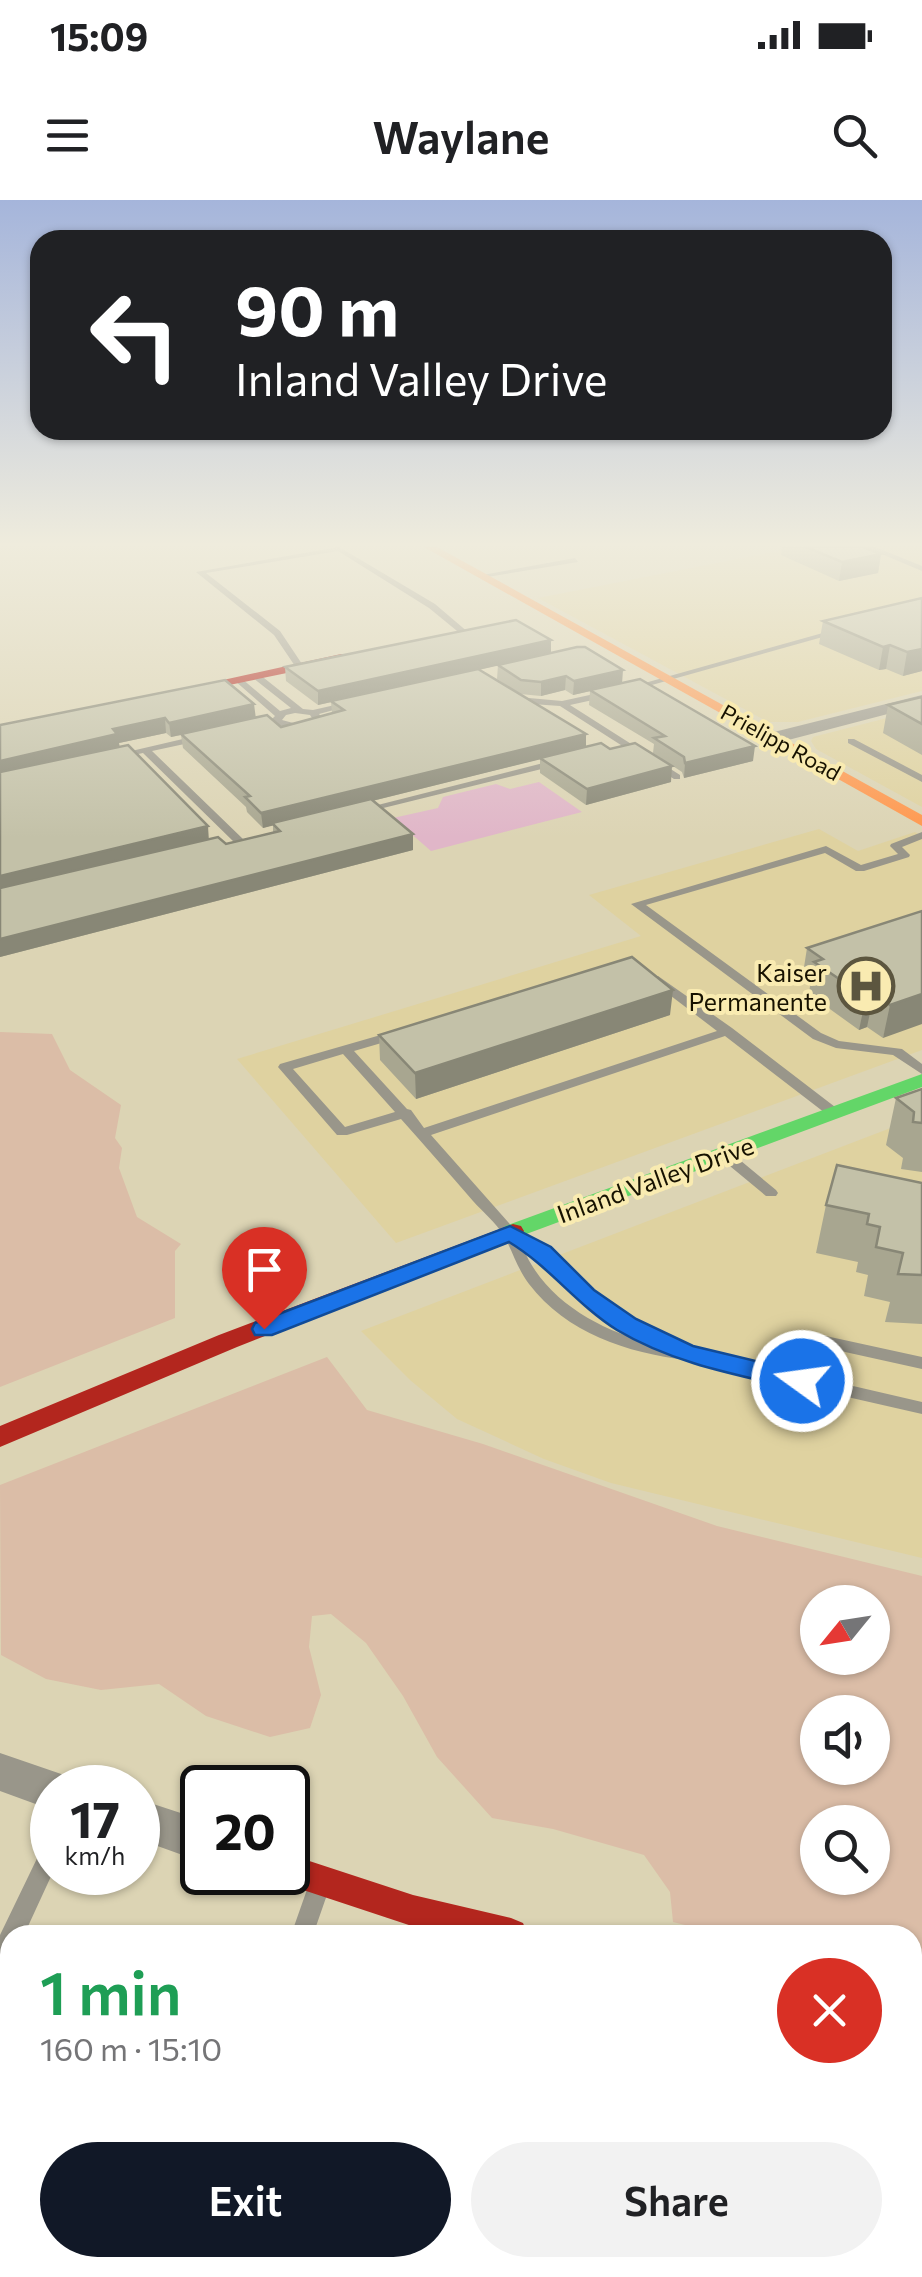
<!DOCTYPE html>
<meta charset="utf-8">
<style>
body{margin:0;font-family:Commissioner,sans-serif;background:#f2f2f2;color:#202124;height:100vh;display:flex;flex-direction:column;font-size:38px;white-space:nowrap}
*{box-sizing:border-box;margin:0}
p{font-size:32px;color:#757577}
.icon{flex:none;width:55px;height:55px;fill:none;stroke:currentColor;stroke-width:2;stroke-linecap:round;stroke-linejoin:round}
.map{position:relative;flex:1;overflow:hidden}
.sheet{position:absolute;left:0px;top:1725px;width:922px;height:352px;display:flex;flex-direction:column;background:#fff;border-radius:30px 30px 0 0;box-shadow:0 2px 8px #0004}
.sheet>*{flex:none}
.hud{position:absolute;left:30px;top:30px;width:862px;height:210px;border-radius:30px;box-shadow:0 2px 8px #0004;background:#202124;color:#fff;overflow:hidden}
.needle{width:65px;rotate:240deg}
.tools{position:absolute;left:800px;top:1385px;display:grid;gap:20px}
.tools a{display:grid;place-items:center;width:90px;height:90px;border-radius:50%;background:#fff;box-shadow:0 2px 8px #0004;font-size:50px}
.speed{position:absolute;left:30px;top:1565px;display:flex;gap:20px;font-size:50px;font-weight:700;text-align:center}
.speed>*{display:grid;place-content:center;width:130px;height:130px;border-radius:50%;background:#fff;box-shadow:0 2px 8px #0004;line-height:1}
.speed small{font-size:25px;font-weight:400}
.speed .limit{border:5px solid #111;border-radius:15px;background:#fff;color:#111}
.pin{position:absolute;display:grid;place-items:center;width:85px;height:85px;color:#fff;margin:-102px -42px;border-radius:50% 50% 50% 0;rotate:-45deg;box-shadow:0 0 10px #0007}
.pin .icon{rotate:45deg}
.me{position:absolute;width:110px;margin:-55px;rotate:284deg;stroke-linejoin:round;filter:drop-shadow(0 0 8px #0008)}
.turn{display:flex;align-items:center;gap:35px;height:210px;padding:0 40px;font-size:45px}
.turn .icon{width:130px;height:130px;stroke-width:2.5}
.turn b{display:block;font-size:70px;line-height:85px}
.round{display:grid;place-items:center;flex:none;width:105px;height:105px;border-radius:52px;background:#f2f2f2}
.summary{display:flex;align-items:center;justify-content:space-between;height:170px;padding:0 40px}
h1{font-size:60px;font-weight:600;line-height:75px;color:#1e9e55}
.primary-button{display:flex;gap:20px;margin-top:auto;padding:20px 40px}
.primary-button a{flex:1;height:115px;border-radius:60px;background:#111827;color:#fff;font-size:40px;font-weight:600;line-height:115px;text-align:center}
.primary-button a+a{background:#f2f2f2;color:#202124}
.status{display:flex;justify-content:space-between;align-items:center;height:70px;padding:0 50px;background:#fff;direction:ltr}
.status svg{height:28px;fill:currentColor}
header{display:flex;justify-content:space-between;align-items:center;height:130px;padding:0 40px;background:#fff;font-size:45px;font-weight:600}
.map>svg:first-child{display:block}
.built{fill:#dfd2a0}
.green{fill:#dbbda7;fill-rule:evenodd}
.water{fill:#e0b6c8}
.lines{fill:none;stroke-linecap:round;stroke-linejoin:round}
.lane{fill:#99968a;fill-rule:evenodd}
.street{fill:#99968a;fill-rule:evenodd}
.fast{fill:#63d668;fill-rule:evenodd}
.slow{fill:#ff974d;fill-rule:evenodd}
.jam{fill:#b3261e;fill-rule:evenodd}
.wall{fill:#a8a690;fill-rule:evenodd}
.shaded-wall{fill:#888776}
.building{fill:#c3c1a8;stroke:#888776;stroke-width:2.5}
.route{fill:#1a73e8;stroke:#114b97;stroke-width:2.5}
.labels{text-anchor:middle;dominant-baseline:central;stroke-width:8;stroke-linejoin:round;paint-order:stroke}
.far-street-label{font-size:22px;fill:#171200;stroke:#f9ebb1}
.poi-label{font-size:25px;fill:#171200;stroke:#f9ebb1;text-anchor:end}
.street-label{font-size:25px;fill:#171200;stroke:#f9ebb1}
</style>
<div class="status"><b>15:09</b><svg viewBox="0 0 49 12"><path d="M0 12V9h3v3zM5 12V6h3v6zM10 12V3h3v9zM15 12V0h3v12zM26 1h20v11H26zM47 4h2v5h-2z"/></svg></div>
<header><svg class="icon" aria-label="menu" viewBox="0 0 24 24"><path d="M4 6h16M4 12h16M4 18h16"/></svg>Waylane<svg class="icon" aria-label="search" viewBox="0 0 24 24"><circle cx="10" cy="10" r="6"/><path d="M15 15l6 6"/></svg></header>
<div class="map">
<svg width="922" height="2077" viewBox="0 0 922 2077">
<rect width="100%" height="100%" fill="#dcd4b4"/>
<path class="built" d="M799,347H922V491L798,522H768L538,398Z
M922,509V607L816,549L811,541L813,537Z
M819,629L858,651L915,632L922,636V850L396,1043L237,859L641,736L589,695Z
M922,916V1358L611,1283L544,1259L457,1219L410,1180L361,1131Z"/>
<path class="green" d="M0,832L52,834L70,870L121,905L115,938L122,948L119,968L137,1017L181,1044L175,1051V1118L0,1187Z
M327,1157L367,1210L483,1244L717,1326L922,1376V1851L913,1842L912,1735H725L673,1722L670,1692L644,1655L553,1629L492,1618L437,1557L403,1496L366,1443L331,1414L312,1416L309,1447L321,1495L310,1528L270,1537L206,1516L159,1484L101,1490L46,1479L1,1455L0,1285ZM818,1402H872V1458H818ZM818,1512H872V1568H818ZM818,1622H872V1678H818Z"/>
<path class="water" d="M539,582L582,612L431,651L393,618L438,608L443,597L496,584L510,589Z"/>
<g class="lines">
<path class="lane" d="M339,347L435,404L469,433L462,435L429,408L338,351L206,373L280,431L304,467L300,470L297,469L274,435L196,372Z
M865,347H875L922,366V371Z
M575,358L578,362L481,378L477,376Z
M837,429L844,431L634,490L627,488Z
M253,474H259L303,509L313,510L348,502L352,505L319,514L322,518C307,532 287,532 271,520L275,516L234,480L241,478L280,511L291,508L253,478ZM295,513L310,515L312,518L297,524L282,520L286,515Z
M608,491L612,494L611,496L570,505L680,575V579H674L560,506L518,503L514,500L518,497L562,501Z
M200,535L203,536V540L152,551L243,639V643H235L143,553L115,559L110,556Z
M848,539H854L922,575V582L848,543Z
M559,559L564,562L562,564L363,613L358,610Z
M922,632V639L902,647L910,655L909,657L864,671H856L825,653L646,705L821,833L839,841L902,849L922,864V874L893,855L836,848L813,839L631,704L826,646L861,665L898,654L890,646L891,644Z
M658,776L732,828L839,910L841,913L839,916H829L725,836L431,935L515,1030L547,1048L609,1105L690,1149L795,1173L804,1139L806,1135L812,1133L922,1157V1169L818,1146L810,1176L922,1202V1214L686,1160C628,1153 566,1133 529,1084C517,1068 513,1052 504,1036C496,1023 483,1012 473,1001C449,973 425,946 401,919L347,935H337L278,867L280,864L398,830L402,831V837L354,851L407,909L411,910L424,928L717,831L654,783L652,780ZM343,854L395,912L345,927L293,869ZM523,1048L537,1056L597,1113L654,1144C601,1131 545,1101 523,1048Z
M724,950L729,951L776,990L778,993L776,996H766L719,957L717,954L719,951Z
M52,1640L53,1672L24,1735H10V1764L8,1768L0,1772V1735L44,1644Z
M318,1678L326,1681L329,1689L313,1735H291L310,1681Z
M515,2068H541L538,2077H516Z"/>
<path class="street" d="M922,495V505L773,544L764,538L766,534Z
M0,1553L67,1576L72,1588H52V1610L0,1591Z
M138,1599L202,1620V1662L138,1639Z
M696,2068H750L749,2077H695Z"/>
<path class="fast" d="M922,874V887L521,1036H505L502,1031L505,1026Z"/>
<path class="slow" d="M424,347H437L922,615V626Z"/>
<path class="jam" d="M341,454L345,455V461L171,497L164,493Z
M513,1024L521,1026L524,1031L521,1036L237,1147L0,1247V1226L219,1135Z
M288,1654L413,1695L511,1718L523,1723L528,1735H439L276,1681L272,1672H288Z"/>
</g>
<path class="wall" d="M782,347H863L881,354L878,373L839,381L781,355Z
M922,398V471L903,476L886,469L879,470L819,444L823,421Z
M551,453L622,483L753,561L684,578L682,572L653,553L654,544L589,505L590,491L573,495L565,490L541,496L520,494L497,479L498,465L479,470L586,547L610,549L671,582L586,605L540,573V559L372,601L413,650L0,757V525L225,480L256,518L281,527L332,513L331,502L318,505L286,481L285,467ZM166,533L171,537L181,535L183,548L246,607L247,612L263,628L273,625V632L226,644L209,639L119,547V543Z
M922,497V555L883,533L888,505Z
M922,711L883,838L867,827L859,830L809,794L810,786L802,780L807,748Z
M670,815L416,899L380,860L379,835Z
M922,889V972L901,969L903,958L886,945L896,898Z
M922,983V1124L885,1122L890,1102L864,1096L868,1075L856,1072L858,1062L816,1053L826,1005Z"/>
<path class="shaded-wall" d="M881,354L878,373L839,381L842,362Z
M551,440V454L318,505V491Z
M890,445L886,469L879,470L883,447Z
M922,449V471L903,476L907,452Z
M623,470L622,484L573,495L574,481Z
M566,476L565,490L541,496V482Z
M254,504L256,519L171,537L169,523Z
M165,518L166,533L119,543L120,548L0,577V561L113,529Z
M586,534V548L263,628L261,613Z
M755,546L753,561L684,578L685,563Z
M672,566L671,582L586,605L587,589Z
M208,626L209,642L0,693V676Z
M413,634V650L0,757V739Z
M673,790L670,815L416,899L415,873Z
M874,794L867,827L859,830L866,797Z
M922,794V824L883,838L890,805Z"/>
<path class="building" d="M806,347H863L881,354L842,362Z
M922,398V449L907,452L890,445L883,447L823,421Z
M516,420L551,440L318,491L285,467Z
M577,447H585L623,470L574,481L566,476L541,482L521,480L498,465Z
M478,469L586,534L261,613L245,597L250,596L181,534L267,515L281,527L344,510L331,501Z
M640,479L755,546L685,563L684,557L654,538L665,536L590,490Z
M225,480L254,504L169,523L165,518L113,529L117,534L0,561V525Z
M922,497V524L888,505Z
M601,543L610,549L635,543L672,566L587,589L540,558Z
M128,545L208,626L0,676V572Z
M371,599L413,634L0,739V688L218,637L226,644L280,631L272,623Z
M922,711V794L890,805L874,794L866,797L814,762L823,759L807,748Z
M632,757L673,790L415,873L379,835Z
M922,889V923L913,922L914,912L896,898Z
M837,965L922,983V1075L898,1074L903,1053L876,1047L880,1027L867,1024L869,1014L826,1005Z"/>
<linearGradient id="sky" x2="0" y2="1"><stop stop-color="#a5b5db"/><stop offset="0.54" stop-color="#efecdd"/><stop offset="1" stop-color="#efecdd" stop-opacity="0"/></linearGradient>
<rect width="922" height="638" fill="url(#sky)"/>
<path class="route" d="M510,1026L551,1047L594,1090L636,1119L693,1146L802,1172L810,1175L814,1181L810,1188L802,1190C738,1175 674,1164 617,1130C577,1105 549,1066 509,1042L272,1135H255L252,1129L255,1123Z"/>
<defs>
<g id="hospital-ring" transform="scale(2.875)"><circle r="9.5" fill="#f9ebb1" stroke="#5c563f" stroke-width="1.5"/><path d="M-5-5h3v3.5h4V-5h3V5h-3V1.5h-4V5h-3Z" fill="#5c563f"/></g>
</defs>
<g fill-rule="evenodd">
<use href="#hospital-ring" x="866" y="786"/>
</g>
<g class="labels">
<g class="far-street-label">
<text transform="translate(781 542) rotate(29)">Prielipp Road</text>
</g>
<g class="poi-label">
<text x="827" y="772">Kaiser<tspan x="827" dy="29">Permanente</tspan></text>
</g>
<g class="street-label">
<text transform="translate(655 979) rotate(-20)">Inland Valley Drive</text>
</g>
</g>
</svg>
<div class="tools">
<a><svg class="needle" viewBox="-14 -14 28 28"><path d="M0-13l5 13h-10z" fill="#e53935"/><path d="M0 13l5-13h-10z" fill="#757577"/></svg></a>
<a><svg class="icon" aria-label="sound" viewBox="0 0 24 24"><path d="M4 9h4l5-4v14l-5-4H4zM17 9q2 3 0 6"/></svg></a>
<a><svg class="icon" aria-label="search" viewBox="0 0 24 24"><circle cx="10" cy="10" r="6"/><path d="M15 15l6 6"/></svg></a>
</div>
<div class="speed"><div>17<small>km/h</small></div><div class="limit">20</div></div>
<div class="pin" style="left:264px;top:1129px;background:#d93025"><svg class="icon" aria-label="arrive" viewBox="0 0 24 24"><path d="M6 21V4h12l-3 4 3 4H6"/></svg></div>
<svg class="me" style="left:802px;top:1181px" viewBox="-20 -20 40 40"><circle r="17" fill="#1a73e8" stroke="#fff" stroke-width="3"/><path d="M0-11L8 9 0 5-8 9z" fill="#fff"/></svg>
<div class="hud">
<div class="turn"><svg class="icon" aria-label="left" viewBox="0 0 24 24"><path d="M17 20v-9H6M10 6l-5 5 5 5"/></svg><div><b>90 m</b>Inland Valley Drive</div></div>
</div>
<section class="sheet">
<div class="summary"><div><h1>1 min</h1><p>160 m · 15:10</p></div><a class="round" style="background:#d93025;color:#fff"><svg class="icon" aria-label="close" viewBox="0 0 24 24"><path d="M6 6l12 12M18 6L6 18"/></svg></a></div>
<div class="primary-button"><a>Exit</a><a>Share</a></div>
</section>
</div>
